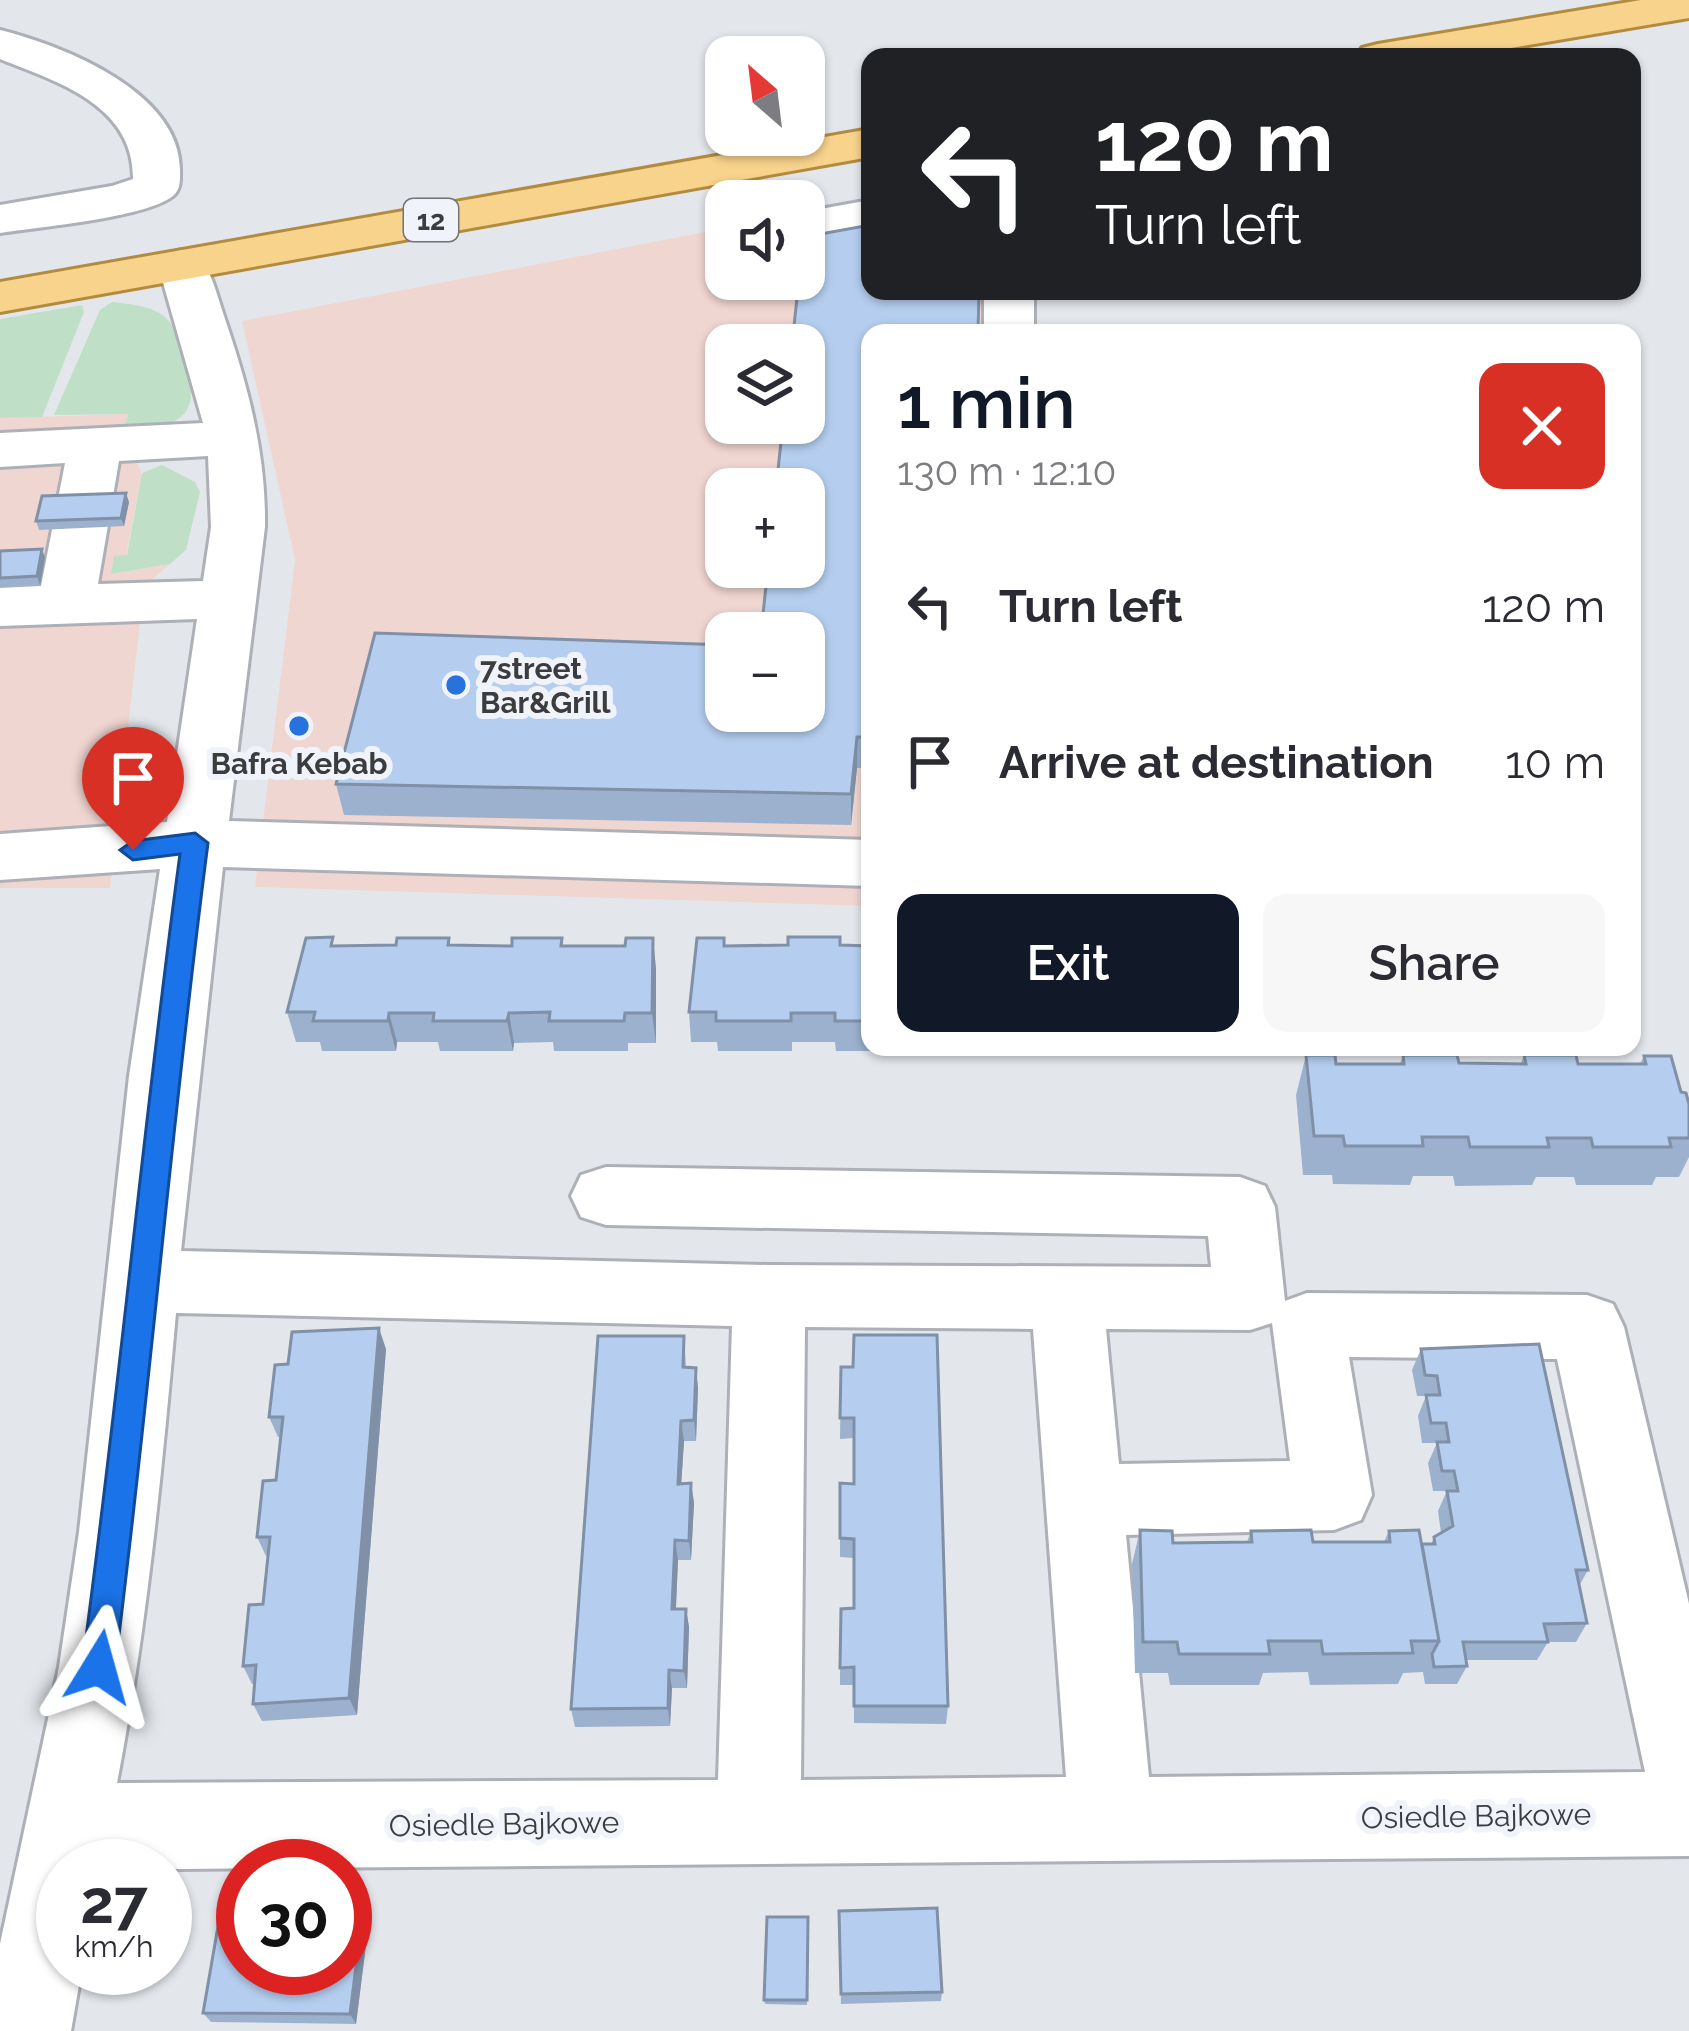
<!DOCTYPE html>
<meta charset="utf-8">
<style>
body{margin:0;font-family:Raleway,sans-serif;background:#f7f7f7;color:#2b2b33;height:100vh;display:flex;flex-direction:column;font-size:45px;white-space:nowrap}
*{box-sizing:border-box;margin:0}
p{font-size:39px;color:#7c7c81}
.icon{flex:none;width:66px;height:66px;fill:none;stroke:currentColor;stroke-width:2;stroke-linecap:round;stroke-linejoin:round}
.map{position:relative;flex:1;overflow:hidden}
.side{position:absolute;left:861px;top:324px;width:780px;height:732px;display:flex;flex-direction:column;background:#fff;border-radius:24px;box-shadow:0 3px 9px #0004}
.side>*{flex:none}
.hud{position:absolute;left:861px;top:48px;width:780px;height:252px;border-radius:24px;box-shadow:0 3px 9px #0004;background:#202124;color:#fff;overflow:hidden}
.needle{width:78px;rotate:332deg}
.buttons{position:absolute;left:705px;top:36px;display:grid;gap:24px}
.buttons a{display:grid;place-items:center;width:120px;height:120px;border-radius:24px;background:#fff;box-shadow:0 3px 9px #0004;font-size:60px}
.speed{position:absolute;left:36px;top:1839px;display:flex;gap:24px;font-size:60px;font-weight:700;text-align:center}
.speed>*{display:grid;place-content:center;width:156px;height:156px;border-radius:50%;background:#fff;box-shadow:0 3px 9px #0004;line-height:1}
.speed small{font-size:30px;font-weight:400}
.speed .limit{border:18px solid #d22;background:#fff;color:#111}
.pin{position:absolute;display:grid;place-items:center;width:102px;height:102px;color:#fff;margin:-123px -51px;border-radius:50% 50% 50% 0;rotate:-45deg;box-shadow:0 0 12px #0007}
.pin .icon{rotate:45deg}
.me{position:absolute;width:132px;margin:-66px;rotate:8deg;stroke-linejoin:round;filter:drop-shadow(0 0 9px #0008)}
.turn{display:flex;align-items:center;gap:42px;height:252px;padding:0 36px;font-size:54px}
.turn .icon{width:156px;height:156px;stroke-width:2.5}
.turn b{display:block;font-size:84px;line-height:102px}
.round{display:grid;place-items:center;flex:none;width:126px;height:126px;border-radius:24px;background:#f7f7f7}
.overview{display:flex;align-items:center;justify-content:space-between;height:204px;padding:0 36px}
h1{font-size:72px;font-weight:600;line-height:90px;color:#111827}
.primary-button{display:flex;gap:24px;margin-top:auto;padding:24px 36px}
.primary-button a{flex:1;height:138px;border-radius:24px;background:#111827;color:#fff;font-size:48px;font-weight:600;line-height:138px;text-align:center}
.primary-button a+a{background:#f7f7f7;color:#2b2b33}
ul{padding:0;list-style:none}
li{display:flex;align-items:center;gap:36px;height:156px;padding:0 36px}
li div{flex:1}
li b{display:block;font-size:45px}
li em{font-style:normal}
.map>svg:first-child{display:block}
.commercial{fill:#f0d6d0;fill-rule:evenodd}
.green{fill:#bfe0c7}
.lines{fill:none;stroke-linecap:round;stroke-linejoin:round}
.minor-casing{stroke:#adb0b6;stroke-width:6}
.major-casing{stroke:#b38b3f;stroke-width:6}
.minor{fill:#fff;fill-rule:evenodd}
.major{fill:#f8d38c;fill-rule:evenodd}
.wall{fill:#9cb1ce}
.shaded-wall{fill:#7f90a7}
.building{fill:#b5ceef;stroke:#7f90a7;stroke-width:3}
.route{fill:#1a73e8;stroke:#114b97;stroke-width:3}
.poi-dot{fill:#2872de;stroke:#f0f4fa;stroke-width:4.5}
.labels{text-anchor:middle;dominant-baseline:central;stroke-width:12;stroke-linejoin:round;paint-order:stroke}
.shield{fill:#f0f4fa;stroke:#717376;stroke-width:3}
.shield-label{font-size:27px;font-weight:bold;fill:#3b3c3e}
.poi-label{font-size:30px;font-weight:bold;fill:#3b3c3e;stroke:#f0f4fa;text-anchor:start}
.street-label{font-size:30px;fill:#3b3c3e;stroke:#f0f4fa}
</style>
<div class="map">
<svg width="1689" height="2031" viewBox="0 0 1689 2031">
<rect width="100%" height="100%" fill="#e3e7ec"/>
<path class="commercial" d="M726,228V279H804L870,291H1026V333H870V906L255,887L295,560L242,321ZM726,345H804V423H726ZM726,489H804V567H726ZM726,633H804V711H726Z
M128,414L123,434L142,473L126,556L112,574L170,564L144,587L110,888H0V418Z"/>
<path class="green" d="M112,302C159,307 174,312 186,359C202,421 180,424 123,434L128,414L54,415L100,310Z
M82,305L84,312L42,417L0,418V319Z
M162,465L195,482L200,492L186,550L170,564L111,574L114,556L127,555L142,473Z"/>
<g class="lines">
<g class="minor-casing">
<path id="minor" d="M0,30C64,46 180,92 180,170C180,179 181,189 173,196C145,218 38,227 0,233V205L112,186L133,179C134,105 58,82 0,59Z
M870,200V228L804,240V212Z
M182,250L199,255C212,273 217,295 224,316C248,386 266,453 265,527L229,821L870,840V886L223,867L181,1251L769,1265L1211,1267L1208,1236L606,1225L581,1217L571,1196L581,1175L606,1167L1240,1177L1265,1186L1275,1207L1285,1301L1307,1293L1587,1295L1613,1304L1624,1327L1689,1604V1856L180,1869L63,1866V1968H82L71,2031H0V1944L59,1667L79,1532L129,1076L160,869L0,880V834L167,822L197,619L0,626V588L41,586L65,463L0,467V433L203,423L158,265L165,255ZM208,456L211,527L203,581L98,584L119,461ZM176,1313L732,1326L718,1780L117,1783C147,1627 162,1471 176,1313ZM1272,1323L1290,1461L1119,1464L1106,1329L1250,1330ZM805,1327L1033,1329L1066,1777L801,1780ZM1349,1357L1557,1359L1645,1772L1149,1777L1126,1535L1334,1530L1361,1520L1372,1495Z
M984,291H1034V333H984Z"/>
</g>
<g class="major-casing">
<path id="major" d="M1641,0H1689V18L1457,57H1356L1362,48L1378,44Z
M870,129V157L0,312V282Z"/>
</g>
<use href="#minor" class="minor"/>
<use href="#major" class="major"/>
</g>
<path class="wall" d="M870,333V768H857L851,825L344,815L336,784L804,711Z
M129,502L124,526L39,530L36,521Z
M0,551L45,558L40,585L0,587Z
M449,938L450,945L512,946L562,938L563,946L656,968V1043H628V1051H554L553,1042L514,1043L513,1051H440L438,1042H397L396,1051H322L320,1042H296L287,1012L335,946L396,945Z
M725,946H870V1047H909L908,1051H836L835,1042H792V1051H718L717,1042H691L689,1012Z
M950,1047H1024V1051H950Z
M1306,1055L1336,1064H1400L1403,1055L1459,1063H1521L1524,1055L1578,1064H1640L1644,1056L1681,1092L1689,1104V1157L1679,1177H1656L1652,1185H1576L1574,1177H1536L1532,1185L1455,1186L1453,1176H1413L1410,1185L1333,1184L1332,1175H1303L1296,1095Z
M684,1336L686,1367L696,1368L698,1388L696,1441H684L681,1484L691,1483L694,1503L691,1560H678L676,1609H686L689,1627L687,1688H672L670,1726L575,1727L571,1709Z
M386,1349L357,1715L262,1721L253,1704L255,1684H252L243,1666L263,1604L268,1556H266L257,1537L276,1480L281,1437H278L269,1417Z
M1421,1349L1588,1570L1579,1586L1587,1623L1576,1642H1548L1537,1660H1466L1467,1666L1457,1684H1425L1423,1672L1403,1673L1398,1684L1310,1685L1308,1672L1263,1673L1259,1685H1170L1168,1673H1135L1132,1564L1140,1530L1173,1543L1247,1542L1251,1531L1313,1542H1384L1389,1531L1422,1544H1431L1434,1537L1441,1533L1438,1511L1446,1493L1445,1491H1433L1428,1463L1437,1443H1422L1418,1416L1426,1396H1417L1412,1370Z
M841,1367L948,1706L946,1724L854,1723V1685H840V1668L854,1608V1558L840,1557V1483L854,1484V1438L840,1439Z
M839,1911L942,1992L941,2001L841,2004Z
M808,1917L807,2005L765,2004L764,2000Z
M369,1921L356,2024L211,2022L203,2013Z"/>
<path class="shaded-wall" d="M126,493L129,502L124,526L121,518Z
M42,549L45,558L40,585L37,576Z
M857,737V768L851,825V794Z
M653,938L656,968V1043L652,1013Z
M389,1013L397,1042L396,1051L388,1021Z
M509,1013L514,1043L513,1051L507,1021Z
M379,1328L386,1349L357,1715L349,1698Z
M696,1368L698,1388L696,1441L694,1420Z
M681,1421L684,1441L680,1504L678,1484Z
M691,1483L694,1503L691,1560L689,1541Z
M675,1540L678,1560L675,1627L672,1609Z
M686,1609L689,1627L687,1688L684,1671Z
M669,1670L672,1688L670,1726L668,1708Z
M363,1911L369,1921L356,2024L350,2014Z"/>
<path class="building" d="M870,225V291H979L978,333H870V737H857L851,794L336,784L375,633L726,645V711H804V633H761L768,567H804V489H776L783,423H804V345H792L799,279H804V237Z
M126,493L121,518L36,521L42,496Z
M42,549L37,576L0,578V551Z
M333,937L331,946L396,945L397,938H449L448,945L512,946V938H562L561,946H625L626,938H653L652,1013H625L624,1021H549L550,1012L509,1013L507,1021H433L434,1013H389L388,1021H313L315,1012H287L306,938Z
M788,937H840V945L870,946V1021H835V1013H791V1021H716V1012H689L697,938H724V946L788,945Z
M1306,1055H1335L1336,1064H1404L1403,1055H1457L1459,1063L1526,1064L1524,1055H1576L1578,1064H1646L1644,1056H1671L1681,1092L1686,1093L1689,1104V1138H1669L1671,1147H1593L1591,1138H1547L1549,1147H1470L1468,1137H1422L1423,1146H1345L1343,1136H1314Z
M379,1328L349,1698L253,1704L256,1665L243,1666L249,1605L263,1604L270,1537H257L263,1481L276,1480L283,1417H269L275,1365L288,1364L292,1332Z
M854,1335H937L948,1706H854V1667L840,1668L841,1609L854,1608V1539L840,1538V1483L854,1484V1418H840L841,1367H853Z
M598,1336H684L683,1367L696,1368L694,1420L681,1421L678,1484L691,1483L689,1541L675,1540L672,1609H686L684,1671L669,1670L668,1708L571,1709Z
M1539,1344L1588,1570H1576L1587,1623L1544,1624L1548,1642H1463L1467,1666L1434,1667L1432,1654L1439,1641L1422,1544H1435L1434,1537L1453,1526L1447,1491H1458L1454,1471H1442L1437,1442H1449L1446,1423H1431L1426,1395H1440L1437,1376L1425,1375L1421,1349Z
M1140,1530L1172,1531L1173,1543L1252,1542L1251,1531L1311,1530L1313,1542H1390L1389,1531L1419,1530L1439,1641H1411L1413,1653L1323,1654L1321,1641H1268L1270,1654H1179L1177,1642H1143Z
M937,1908L942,1992L841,1994L839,1911Z
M221,1909L243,1910V1968H345V1911H363L350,2014L203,2013Z
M767,1917H808L807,2000H764Z"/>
<path class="route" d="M195,833L208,843C172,1117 150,1393 115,1667L111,1678L99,1683L87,1678L82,1667C119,1396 143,1125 180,854L133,860L120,850L133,841Z"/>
<g class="poi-dot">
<circle cx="456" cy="685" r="12"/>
<circle cx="299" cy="726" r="12"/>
</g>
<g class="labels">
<rect class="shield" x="404" y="199" width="54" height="42" rx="9"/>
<g class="shield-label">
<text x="431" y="220">12</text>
</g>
<g class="poi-label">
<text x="480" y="668">7street<tspan x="480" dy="34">Bar&amp;Grill</tspan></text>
<text x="299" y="763" text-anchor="middle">Bafra Kebab</text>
</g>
<g class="street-label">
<text transform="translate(1476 1816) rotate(-1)">Osiedle Bajkowe</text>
<text transform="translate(504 1824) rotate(-1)">Osiedle Bajkowe</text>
</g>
</g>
</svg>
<div class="buttons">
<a><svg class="needle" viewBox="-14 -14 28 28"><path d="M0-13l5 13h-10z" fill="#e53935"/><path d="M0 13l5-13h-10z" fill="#7c7c81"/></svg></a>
<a><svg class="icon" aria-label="sound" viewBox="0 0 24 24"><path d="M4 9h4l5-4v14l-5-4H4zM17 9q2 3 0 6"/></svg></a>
<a><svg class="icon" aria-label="layers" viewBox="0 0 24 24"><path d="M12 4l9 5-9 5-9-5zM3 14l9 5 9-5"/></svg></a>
<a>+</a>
<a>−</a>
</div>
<div class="speed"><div>27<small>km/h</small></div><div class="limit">30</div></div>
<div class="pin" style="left:133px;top:850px;background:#d93025"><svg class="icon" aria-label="arrive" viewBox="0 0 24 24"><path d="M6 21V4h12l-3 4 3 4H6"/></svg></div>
<svg class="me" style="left:99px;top:1667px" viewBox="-20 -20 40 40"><path d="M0-17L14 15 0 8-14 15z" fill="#1a73e8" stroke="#fff" stroke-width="4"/></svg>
<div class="hud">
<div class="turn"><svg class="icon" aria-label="left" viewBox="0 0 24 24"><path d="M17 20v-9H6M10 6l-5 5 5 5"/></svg><div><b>120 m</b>Turn left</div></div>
</div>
<section class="side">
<div class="overview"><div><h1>1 min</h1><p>130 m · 12:10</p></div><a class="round" style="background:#d93025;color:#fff"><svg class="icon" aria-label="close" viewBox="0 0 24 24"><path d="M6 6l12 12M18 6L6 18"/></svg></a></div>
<ul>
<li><svg class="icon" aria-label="left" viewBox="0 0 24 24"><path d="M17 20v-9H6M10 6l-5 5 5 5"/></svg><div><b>Turn left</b></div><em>120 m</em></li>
<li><svg class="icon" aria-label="arrive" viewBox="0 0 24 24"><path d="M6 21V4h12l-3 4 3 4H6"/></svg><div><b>Arrive at destination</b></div><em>10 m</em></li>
</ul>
<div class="primary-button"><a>Exit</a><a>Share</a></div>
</section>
</div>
